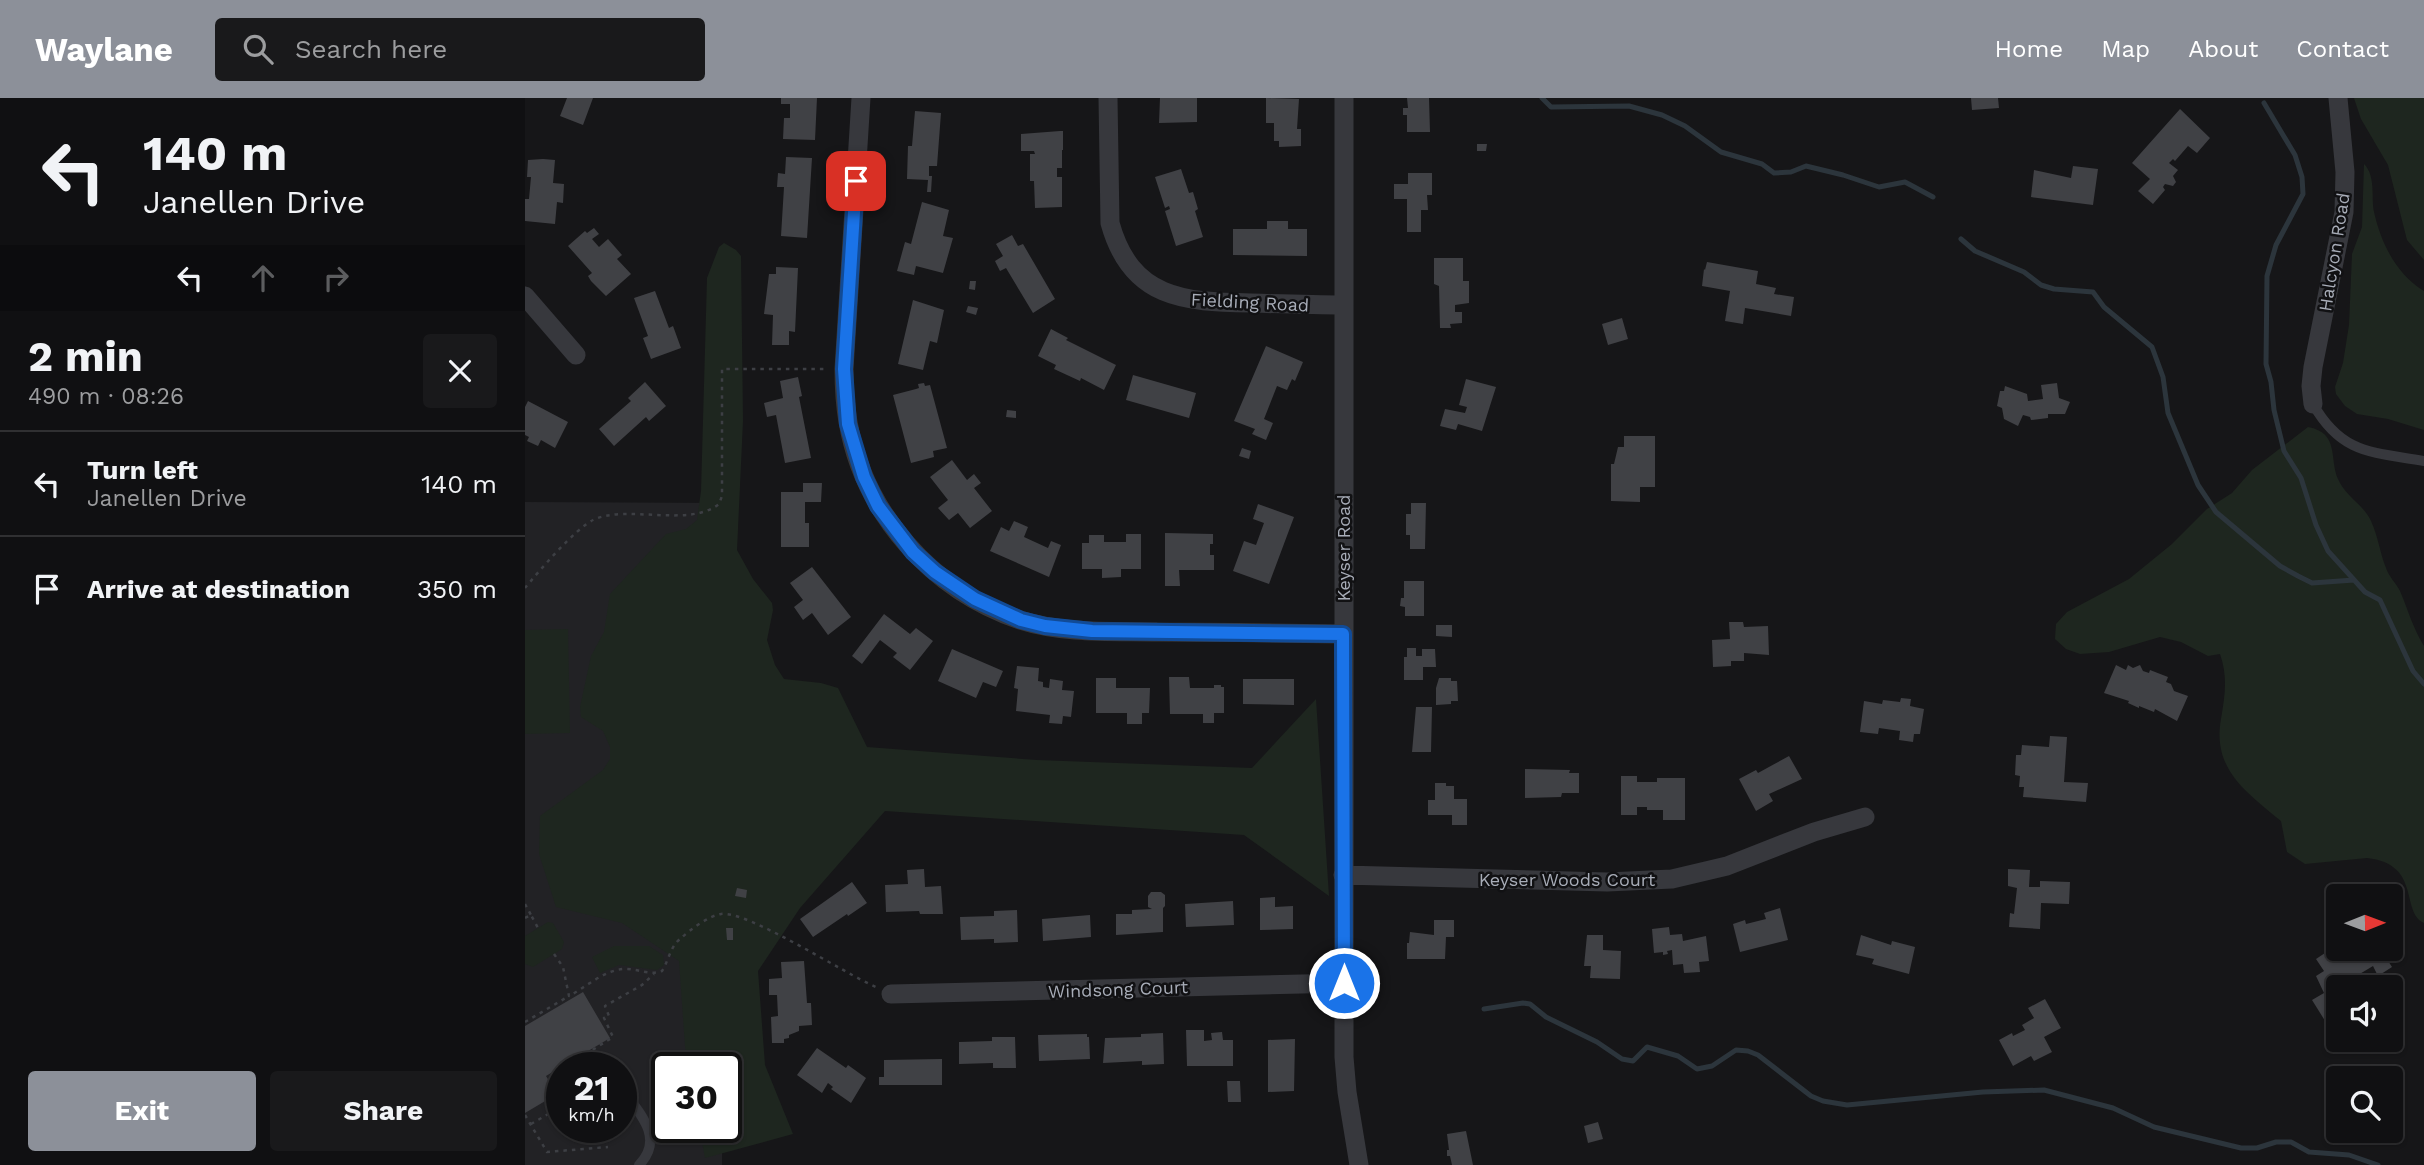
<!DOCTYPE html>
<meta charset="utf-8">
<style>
body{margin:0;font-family:"Work Sans",sans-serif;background:#19191b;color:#f1f3f6;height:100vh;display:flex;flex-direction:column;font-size:26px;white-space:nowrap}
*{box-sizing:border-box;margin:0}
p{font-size:23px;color:#9c9d9f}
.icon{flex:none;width:38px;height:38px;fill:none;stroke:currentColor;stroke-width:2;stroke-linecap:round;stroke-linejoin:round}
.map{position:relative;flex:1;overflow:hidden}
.details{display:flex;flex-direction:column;background:#101012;width:525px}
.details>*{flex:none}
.hud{background:#101012;color:#f1f3f6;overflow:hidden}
.needle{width:46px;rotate:89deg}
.fabs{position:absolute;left:1801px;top:786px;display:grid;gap:14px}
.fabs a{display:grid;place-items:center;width:77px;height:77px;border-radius:7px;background:#101012;box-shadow:0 2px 5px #0004,0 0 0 2px #303032;font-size:35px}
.speed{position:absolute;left:21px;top:954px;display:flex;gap:14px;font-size:35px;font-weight:700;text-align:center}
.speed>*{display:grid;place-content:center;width:91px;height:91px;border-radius:50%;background:#101012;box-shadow:0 2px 5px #0004,0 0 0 2px #303032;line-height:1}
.speed small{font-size:18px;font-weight:400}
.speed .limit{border:4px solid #111;border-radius:10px;background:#fff;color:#111}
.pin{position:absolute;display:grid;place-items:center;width:60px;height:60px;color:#fff;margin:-30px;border-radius:14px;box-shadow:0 4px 10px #0006}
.me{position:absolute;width:77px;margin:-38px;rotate:0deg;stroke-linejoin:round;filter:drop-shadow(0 0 5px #0008)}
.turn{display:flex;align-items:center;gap:24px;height:147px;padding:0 28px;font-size:32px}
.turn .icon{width:91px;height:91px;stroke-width:2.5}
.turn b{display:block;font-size:49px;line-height:60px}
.lanes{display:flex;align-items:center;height:66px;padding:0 28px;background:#0003;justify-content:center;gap:35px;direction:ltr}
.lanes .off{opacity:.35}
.round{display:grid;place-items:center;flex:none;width:74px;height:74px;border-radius:7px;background:#19191b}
.head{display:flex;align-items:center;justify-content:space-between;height:119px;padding:0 28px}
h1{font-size:42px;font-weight:700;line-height:52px}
.cta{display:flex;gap:14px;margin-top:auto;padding:14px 28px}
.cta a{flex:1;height:80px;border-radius:7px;background:#8c9099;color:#fff;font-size:28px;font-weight:700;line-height:80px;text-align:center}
.cta a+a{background:#19191b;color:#f1f3f6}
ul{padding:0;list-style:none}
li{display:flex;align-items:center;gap:21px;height:105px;padding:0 28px;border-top:2px solid #303032}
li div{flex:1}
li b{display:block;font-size:26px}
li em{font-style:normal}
header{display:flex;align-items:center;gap:42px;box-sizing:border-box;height:98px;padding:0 35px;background:#8c9099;color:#fff}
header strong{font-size:33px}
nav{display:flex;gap:38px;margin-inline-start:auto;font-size:24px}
.search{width:490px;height:63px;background:#19191b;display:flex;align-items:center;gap:18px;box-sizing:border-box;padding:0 24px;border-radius:7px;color:#9c9d9f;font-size:26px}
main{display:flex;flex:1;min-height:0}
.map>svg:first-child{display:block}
.built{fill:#222225;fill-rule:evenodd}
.green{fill:#1e261f}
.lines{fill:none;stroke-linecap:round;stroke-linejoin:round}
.stream{stroke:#2c353c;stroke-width:5}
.building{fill:#404145}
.path{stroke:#3d3f44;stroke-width:2.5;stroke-dasharray:3.5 5;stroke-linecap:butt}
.service{stroke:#37383d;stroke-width:10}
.minor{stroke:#37383d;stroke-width:19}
.route-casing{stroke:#114b97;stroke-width:18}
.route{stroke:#1a73e8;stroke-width:12}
.labels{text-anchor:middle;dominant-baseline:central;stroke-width:5;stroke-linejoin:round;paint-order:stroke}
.street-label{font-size:18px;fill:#a8adb8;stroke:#111113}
</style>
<header>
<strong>Waylane</strong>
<div class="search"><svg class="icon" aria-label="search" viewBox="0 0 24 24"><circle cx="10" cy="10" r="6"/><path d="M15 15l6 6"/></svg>Search here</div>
<nav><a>Home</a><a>Map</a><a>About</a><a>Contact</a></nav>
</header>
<main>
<section class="details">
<div class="hud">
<div class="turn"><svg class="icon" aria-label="left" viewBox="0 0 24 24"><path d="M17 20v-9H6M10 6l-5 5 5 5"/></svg><div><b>140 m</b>Janellen Drive</div></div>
<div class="lanes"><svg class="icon" aria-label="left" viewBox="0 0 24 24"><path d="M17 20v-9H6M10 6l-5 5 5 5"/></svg><svg class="icon off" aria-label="ahead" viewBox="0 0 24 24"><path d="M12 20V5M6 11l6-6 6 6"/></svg><svg class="icon off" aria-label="right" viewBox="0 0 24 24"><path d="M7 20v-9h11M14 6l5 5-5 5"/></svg></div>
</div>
<div class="head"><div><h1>2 min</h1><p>490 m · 08:26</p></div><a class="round"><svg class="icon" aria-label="close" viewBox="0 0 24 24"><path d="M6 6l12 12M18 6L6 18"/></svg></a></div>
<ul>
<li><svg class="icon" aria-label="left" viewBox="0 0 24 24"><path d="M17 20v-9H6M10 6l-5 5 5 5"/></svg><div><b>Turn left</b><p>Janellen Drive</p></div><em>140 m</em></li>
<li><svg class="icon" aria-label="arrive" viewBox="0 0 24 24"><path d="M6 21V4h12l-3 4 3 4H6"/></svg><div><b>Arrive at destination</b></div><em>350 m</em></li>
</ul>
<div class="cta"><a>Exit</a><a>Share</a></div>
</section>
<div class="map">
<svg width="1899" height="1067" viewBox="0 0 1899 1067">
<rect width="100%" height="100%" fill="#161618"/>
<path class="built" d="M0,404L198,405L197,969L142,970V1029H197V1067H0ZM37,970H96V1029H37Z"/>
<path class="green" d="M1829,0H1899V162L1882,142L1863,67L1836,21Z
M1839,66C1851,78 1846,99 1849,114C1856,145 1871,176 1899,193V332L1863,321L1832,316L1820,308L1811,296L1810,289L1818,265L1824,227L1827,156L1837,129Z
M199,145L211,152L216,158L218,323L212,452L228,481L247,505L248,512L242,542L250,567L259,581L296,585L313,590L342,649L512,662L727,670L791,601L804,798L719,737L360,713L275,810L233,873L240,967L268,1036L180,1060L174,1029H201V970L164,969L160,948L154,863L97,825L31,809L14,756L15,718L78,672L85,661V649L78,633L56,619L55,609L66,558L79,534L85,496L141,436L161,431L172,422L176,393L182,180L194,149Z
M1783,329C1815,335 1804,361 1813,381C1820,398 1839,407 1846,423C1853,438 1855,455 1861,470C1864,479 1871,485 1875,493C1883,512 1888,530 1899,548V825C1875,814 1897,766 1842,760L1780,766L1762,754L1756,723C1721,694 1687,671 1696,621C1700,597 1703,579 1695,556L1683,558L1656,544L1635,539L1584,554L1555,556L1541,551L1530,541L1531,526L1542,514L1604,481L1647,446L1682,411L1707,395L1727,372Z
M43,531L45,635L0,636V532Z
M23,824L28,825L39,844L37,851L8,869L0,866V838Z
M89,848H124L138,857L139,867L132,872L94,867L75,875L67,859Z"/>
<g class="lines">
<path class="stream" d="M1017,0L1026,9L1104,8L1137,17L1160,28L1196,54L1237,66L1249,75L1266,74L1281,68L1318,77L1354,89L1380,84L1408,99
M1739,5L1770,57L1777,79L1778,96L1751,147L1742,178L1741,266L1746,284L1749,312L1759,353L1776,380L1791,427L1803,453L1840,494L1855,502L1888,573L1899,586
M1436,141L1450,153L1499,174L1516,187L1529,191L1568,194L1579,209L1627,249L1638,279L1643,315L1673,387L1691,414L1755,468L1773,478L1787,485L1829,482
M959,911L998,905L1005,906L1021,919L1072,944L1097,961L1108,963L1122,949L1153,958L1172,971L1187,968L1211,952L1223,953L1233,957L1286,998L1298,1003L1322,1007L1458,994L1519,992L1588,1010L1629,1029L1716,1050H1732L1751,1044H1766L1784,1054L1824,1057L1853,1067"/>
</g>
<path class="building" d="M42,0H68L58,27L35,18Z
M256,0H292L290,42L258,41L259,20H265V6H256Z
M635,0H672V24L634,25Z
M741,0L774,1L772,31H776V48L754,49V43H749V25H741Z
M882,0H904L905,34H882V17H878V10H883Z
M1446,0H1473L1474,10L1447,12Z
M1655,11L1685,40L1672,55L1663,48L1650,63L1648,61L1644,65L1653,72L1648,78L1651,84L1648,88L1640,86L1638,89L1640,92L1628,106L1613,93L1625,81L1607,65Z
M390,13L416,15L412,68H404V78H407L406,94H402L403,82L382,81L383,48H387Z
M535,33H538V52H537V70H532V79H537V109L510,110L509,83H505V56H510L509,53H496V36Z
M952,46H962L961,53H952Z
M261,59L287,60L282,140L256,138L259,89H252L253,75L260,76Z
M18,61L30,62L28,85L39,86L38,105L32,104L30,126L0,123V101H4L6,79H2L3,62Z
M1548,68L1573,71L1568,107L1506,99L1509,72L1546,80Z
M656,71L664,95L668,94L673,111L670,113L678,139L651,148L640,113L645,111L644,108L640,110L630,79Z
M883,75H907V97H902L903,112H896V134H882V101H869V86H883Z
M397,104L424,112L418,138L428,140L418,175L391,168L389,177L372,173L380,144L386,146Z
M742,123H763V131H782V158L708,157V131H742Z
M69,130L74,136L67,141L74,149L83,141L97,157L92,161L106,176L81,198L66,183L63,178L67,175L43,148L60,133L62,135Z
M487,137L493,148L498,146L530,201L508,215L481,170L475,173L470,163L478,158L471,146Z
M909,160H938V183H944V205L930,207V214H937V225L925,226L926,230H915L914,188L909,186Z
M1182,164L1233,173L1231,186L1251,190L1249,196L1269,199L1266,218L1220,210L1218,226L1200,223L1205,193L1177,188L1179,171L1180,172Z
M251,169L273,170L270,234L264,233V247H247L248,217L239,216L244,176H251Z
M445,183H451L450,192L444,191Z
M130,193L144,230L148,228L156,250L126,261L118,240L123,238L109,200Z
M388,202L419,212L412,245L405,243L398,272L373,266Z
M443,208L453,210L451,217L441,214Z
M1097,220L1103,241L1083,247L1077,226Z
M526,231L543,240L541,242L591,267L579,292L556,280L555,283L529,271L531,267L513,258Z
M741,248L778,264L770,283L767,281L762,292L752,288L739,321L748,325L741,342L727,336L730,331L709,323Z
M608,277L671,295L664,320L601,302Z
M273,279L277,298L274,299L286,360L260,365L251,317L242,319L239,305L258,300L255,283Z
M941,281L971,289L957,333L933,326L931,332L915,328L920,311L940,315L942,309L934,307Z
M120,284L141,308L124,323L121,319L89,348L74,331L106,303L103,300Z
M399,285L400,288L405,287L422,350L408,353L409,359L386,365L368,297L391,291L394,290L393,286Z
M1532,285L1534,300L1545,304L1540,316H1523V320L1506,322L1505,319L1498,317L1493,328L1479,321L1477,310L1472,308L1475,293H1479L1480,288L1502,296L1503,303L1518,301L1516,287Z
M3,303L43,324L30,350L16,342L13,348L2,343L4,339L0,337V309Z
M482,312L491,313V320L481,319Z
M1099,338H1130V389H1115V404L1086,403V366H1089L1093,349H1099Z
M717,350L726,353L724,361L714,358Z
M427,362L442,382L449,376L456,385L449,390L467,413L445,430L433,415L424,422L413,410L423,402L405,379Z
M278,385H297L296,404H280V425H284V449H256V394H278Z
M886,405H901L900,451H885V437H881V416H886Z
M733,406L769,419L744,486L708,473L719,443L731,447L739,425L728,421Z
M489,423L503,429L499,439L523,450L526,443L536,447L524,479L465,453L476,429L484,433Z
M640,435L688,436V446H685V457H689V472H654L655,488H640Z
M601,436H616V471H596V479L577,480V471H557V445H564V437H579V444H601Z
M287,469L326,519L303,537L287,515L278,522L269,509L278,502L265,485Z
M879,483H899V518H880V509L875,508L876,500H879Z
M359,516L385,536L391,530L408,543L385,572L368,559L372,555L355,542L337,566L327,558Z
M1204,524H1218L1219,529L1243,528L1244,557L1219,555V563H1206V568L1188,569L1187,542L1205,541Z
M911,527H927V539L911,538Z
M882,550H891V558H897V551H910L911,569H898V582H879V559H882Z
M427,551L478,573L471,589L458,584L451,600L413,583Z
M1591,567L1601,572L1603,567L1608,570L1615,567L1618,573L1624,575L1625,572L1643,579L1641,584L1646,586L1649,593L1663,598L1652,623L1630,611L1629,614L1614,608V610L1603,605L1604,603L1579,595Z
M492,568L514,570L513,583L518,584V589L524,590L525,581L538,583L537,592L549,593L546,619L538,618L537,626L524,625L525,617L491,613L493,591L489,590Z
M644,579H664L665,590H689V587H696V589H699V615H689V625H678V616H645Z
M571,580H591V590H625L624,615H617V626H602V615H571Z
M914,580H926V583H932L933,603H926V606L911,607V590Z
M718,581H769V607L718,606Z
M1376,600L1386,601L1385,608L1399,611L1395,636H1389L1388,644L1374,642L1375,633L1354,630L1353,636L1335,634L1339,603L1357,606L1358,602L1375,604Z
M891,609H907L906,654H887Z
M1525,638L1542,639L1539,684L1563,685L1561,704L1498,699L1499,689H1494L1495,678L1490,677L1491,657H1496L1497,647L1524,649Z
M1264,658L1277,681L1244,696L1248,703L1231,713L1214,681L1231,672L1233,675Z
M1000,671L1045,672L1044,675H1054V695H1037L1036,699L1000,700Z
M1096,678H1112V684H1132V680H1160V722H1138V712H1122V709H1112V717H1096Z
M910,685H921V688H929V701H942V727H927V717H903V702H910Z
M399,771L400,789L416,788L418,816H395L394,813L361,814L360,787L383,786L382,772Z
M1483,771L1505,772L1504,789H1515V783L1545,784L1544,806L1516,805L1515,831L1484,829L1485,815L1489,816L1492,790L1483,788Z
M327,784L342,805L323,818L322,816L288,839L275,821Z
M212,790L222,792L221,800L210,798Z
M626,794H636L640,797V808L638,810V834L591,837V816H607V812L627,811L623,809V798Z
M750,799V809L768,808V831L735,832V800Z
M708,803L709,827L661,829L660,806Z
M1255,810L1263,842L1215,854L1208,826L1220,822L1221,826L1241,821L1239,815Z
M492,812L493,844L469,845V841L436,842L435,819L469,818V813Z
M565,817L566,839L518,843L517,821Z
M909,822H929V839H921L920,861H882V845H884L885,834L909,837Z
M1144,829L1145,837L1157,836L1158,843L1181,838L1184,863L1174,864L1175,874L1159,875L1158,866L1148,867L1147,852L1142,853L1143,856L1138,857V854L1129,855L1127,831Z
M201,830H208V842H202Z
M1062,837H1078V852L1096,853L1095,881L1065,880L1066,868H1059Z
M1336,837L1366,847L1367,843L1390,849L1384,876L1347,866L1349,861L1331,857Z
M1830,850H1866L1858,855L1867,869L1853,878L1848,868L1828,880L1832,887L1830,889H1813V931L1807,934L1787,902L1799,895L1791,878L1799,873L1791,861L1803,853L1806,858L1813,853L1816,859Z
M279,863L282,905H286L287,927L274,928V933L264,937V940L259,941V945H247L246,919L253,918L252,897H244V881L257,880L256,864Z
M58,894L85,940L21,978L32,996L0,1015V928Z
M1520,901L1536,930L1519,939L1527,954L1509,963L1506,958L1488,968L1474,942L1487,935L1488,938L1500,932L1497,927L1509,920L1503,910Z
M661,932H679V943L687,942L686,935L697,934L698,942H708V968H662Z
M638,935L639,966L617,967V963L578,965L580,940L616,939V936Z
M562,936V939H564L565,961L514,963L513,937Z
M467,939H490L491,970H468V965L434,966V944L467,943Z
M770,941L769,993L743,994V942Z
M292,950L321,970L323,967L341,980L326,1005L306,991L308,989L303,985L297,995L272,977Z
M417,961V987H354V979H359V962Z
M1861,975H1874V982H1866V980H1861Z
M702,983H715L716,1004H703Z
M1073,1024L1078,1041L1063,1045L1059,1028Z
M941,1033L948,1067H927L925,1058H922V1052H924L922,1036Z"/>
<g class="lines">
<path class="path" d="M0,490C14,473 50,431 68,422C101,406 164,430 194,406L197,398V271H301
M0,806L6,817
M0,820L6,817L13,830
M29,856L38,869L44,898C61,889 78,873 98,871C112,870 124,878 137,873C144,862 145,849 155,841C165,832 183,818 196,816C222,812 320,876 351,889
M0,924L44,898
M39,970L88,939L79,920L84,918L80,908L117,887L129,876
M37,971L32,974L37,983
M0,1017L22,1054L83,1049
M6,1026L37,1008"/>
<path class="service" d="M1788,306C1817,357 1848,354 1899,363
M96,990C113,1013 141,1040 114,1067"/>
<path class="minor" d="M336,0L319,271C319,289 320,306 323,324C339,416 407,492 495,522C539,536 587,533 632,534C694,534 756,535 818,536
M583,0L585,125C606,201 659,204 726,205C757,206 788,207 819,207
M819,0V959L822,994L834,1067
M0,198L51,257
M1788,306L1786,288L1788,269L1819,114L1820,74L1813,0
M818,777L1082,784L1147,781L1202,768L1289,734L1340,719
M366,896L819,885"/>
</g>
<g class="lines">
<g class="route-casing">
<path id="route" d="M331,83L319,271L323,326L339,379L353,408L388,454L410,474L450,501L496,522L520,528L567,533L818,536L819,885"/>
</g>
<use href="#route" class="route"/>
</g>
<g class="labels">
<g class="street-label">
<text transform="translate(1809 154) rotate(-81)">Halcyon Road</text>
<text transform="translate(725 204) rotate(3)">Fielding Road</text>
<text transform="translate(818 450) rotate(-90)">Keyser Road</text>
<text x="1042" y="781">Keyser Woods Court</text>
<text transform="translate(593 891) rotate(-2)">Windsong Court</text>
</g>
</g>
</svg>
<div class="fabs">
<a><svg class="needle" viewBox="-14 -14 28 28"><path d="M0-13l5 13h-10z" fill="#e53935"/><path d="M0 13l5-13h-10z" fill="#9c9d9f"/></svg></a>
<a><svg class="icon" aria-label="sound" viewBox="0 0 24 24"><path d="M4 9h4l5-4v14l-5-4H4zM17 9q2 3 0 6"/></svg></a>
<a><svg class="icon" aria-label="search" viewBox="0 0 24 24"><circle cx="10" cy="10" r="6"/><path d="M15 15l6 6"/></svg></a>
</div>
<div class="speed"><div>21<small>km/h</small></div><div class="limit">30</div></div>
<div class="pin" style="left:331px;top:83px;background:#d93025"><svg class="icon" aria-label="arrive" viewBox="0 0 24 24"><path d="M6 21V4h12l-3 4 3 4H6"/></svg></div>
<svg class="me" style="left:819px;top:885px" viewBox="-20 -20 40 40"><circle r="17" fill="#1a73e8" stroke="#fff" stroke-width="3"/><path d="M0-11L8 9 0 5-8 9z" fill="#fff"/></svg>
</div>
</main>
